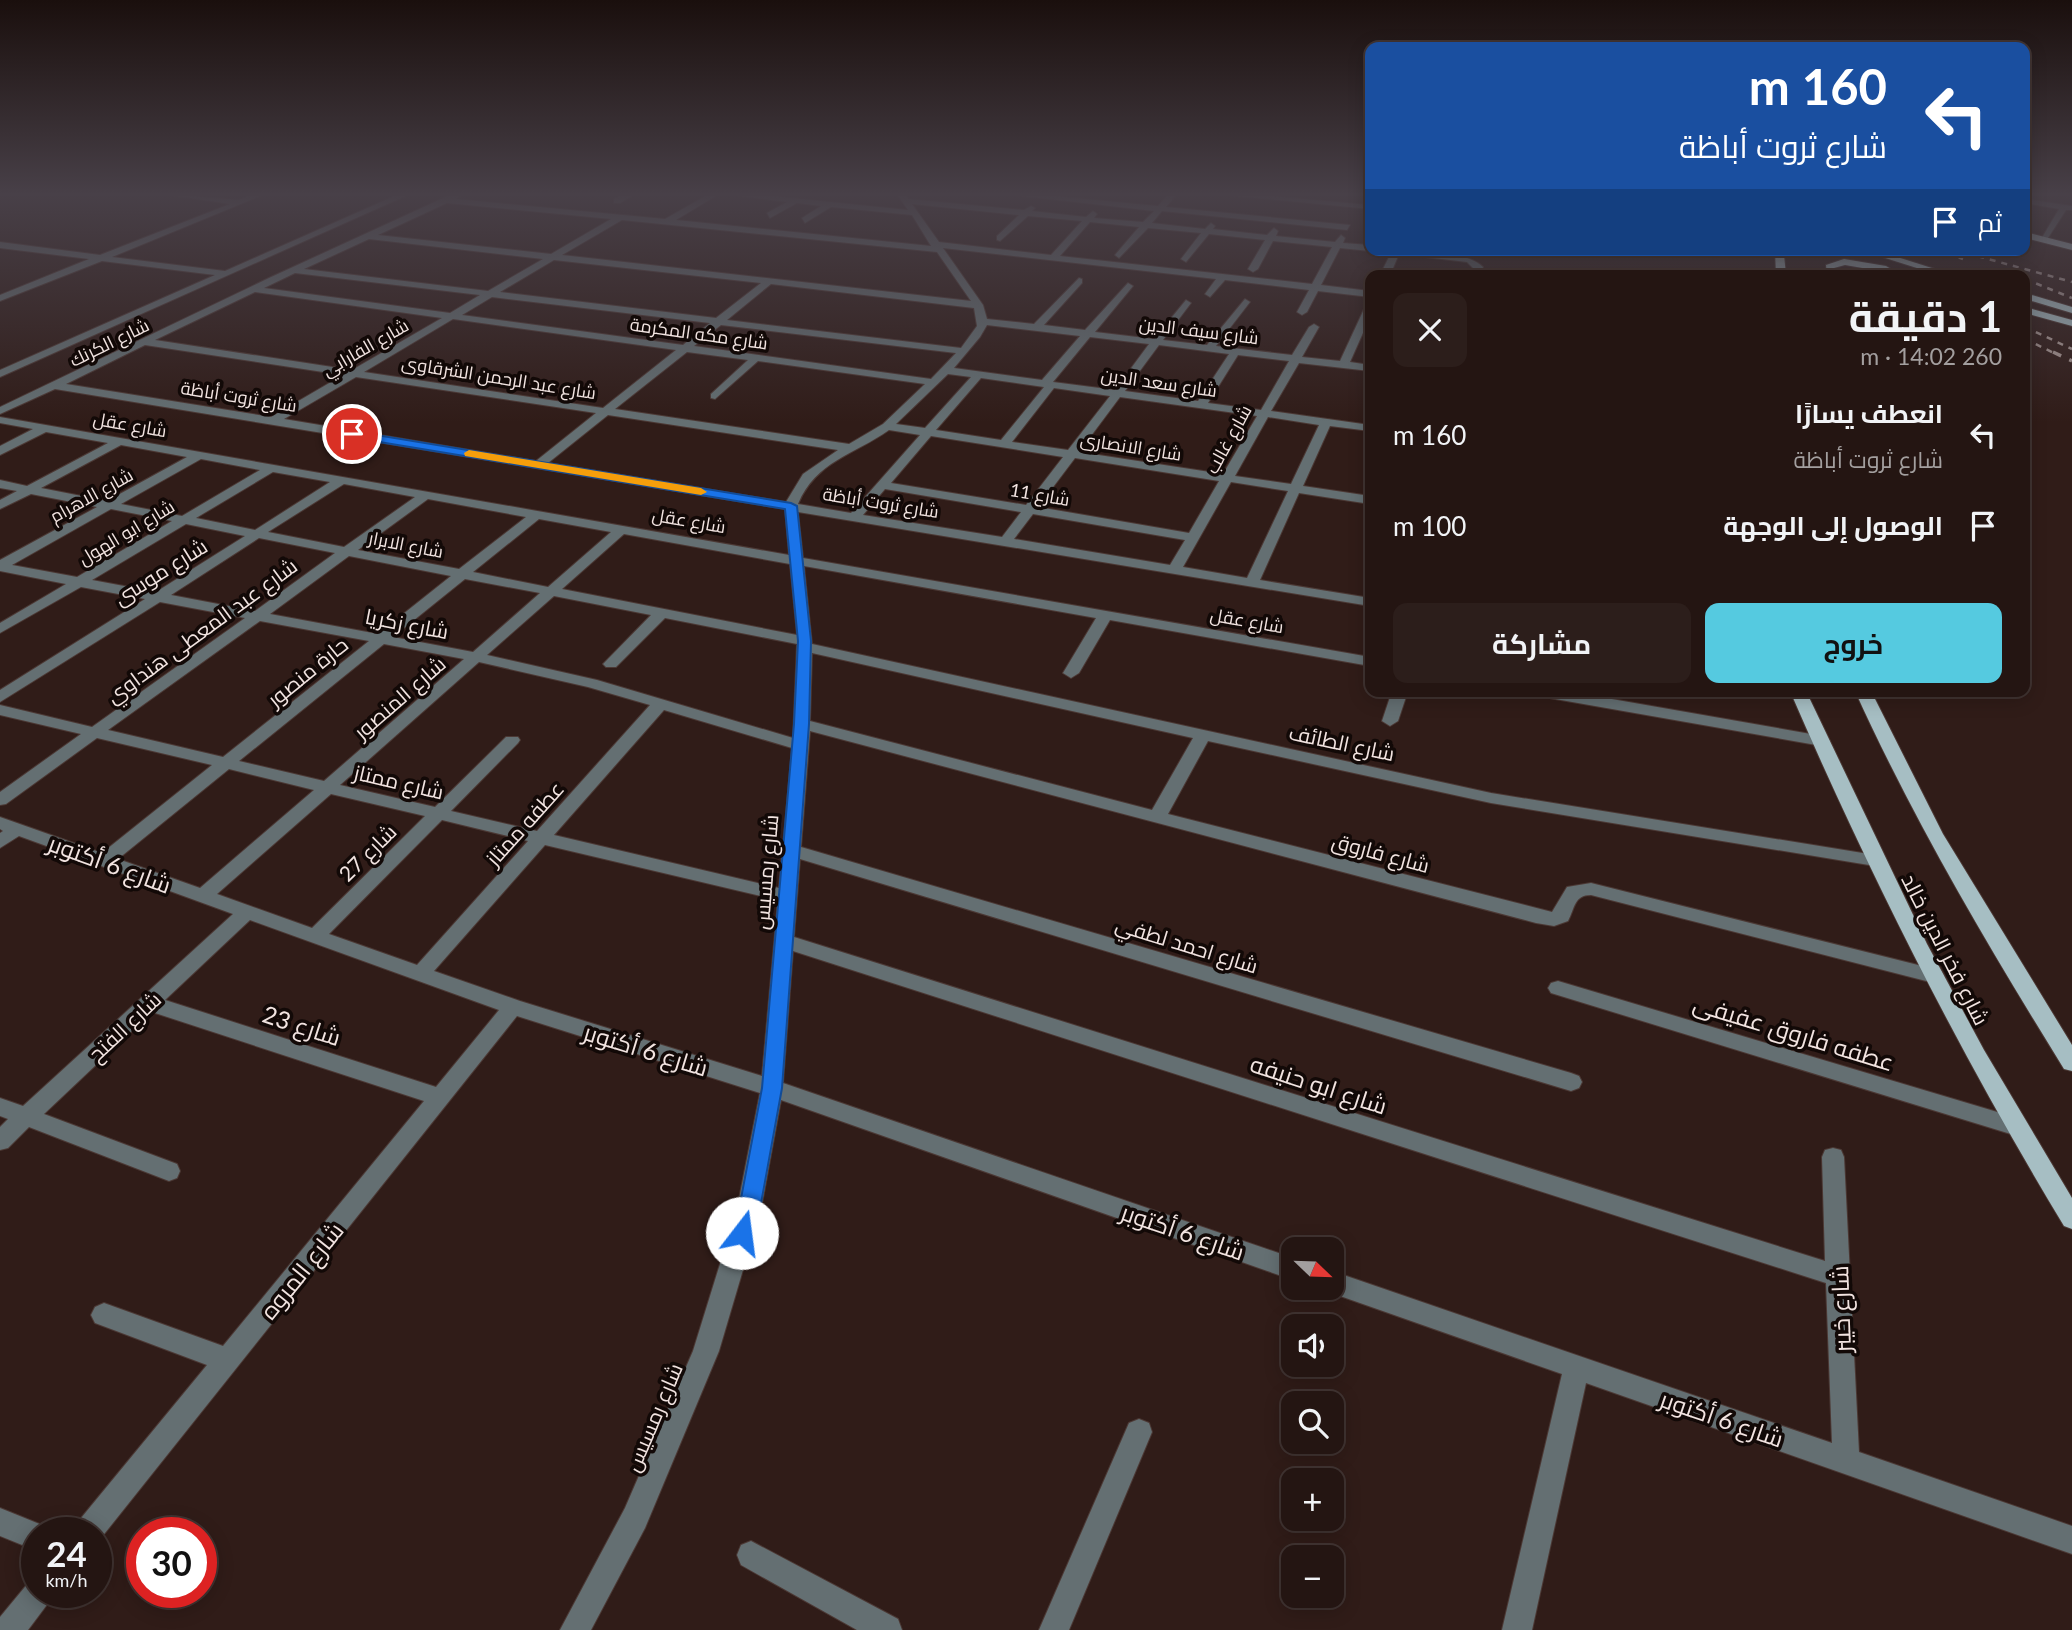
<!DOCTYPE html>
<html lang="ar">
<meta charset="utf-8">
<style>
body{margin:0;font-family:Lato,Cairo,sans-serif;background:#2c1e1b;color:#f1f3f6;direction:rtl;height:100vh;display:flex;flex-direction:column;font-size:26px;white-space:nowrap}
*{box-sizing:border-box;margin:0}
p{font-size:23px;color:#a39f9f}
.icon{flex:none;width:38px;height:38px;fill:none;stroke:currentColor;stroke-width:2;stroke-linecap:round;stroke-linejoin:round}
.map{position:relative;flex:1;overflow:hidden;direction:ltr}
.sheet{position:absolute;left:1365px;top:270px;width:665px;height:427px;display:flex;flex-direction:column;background:#241512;border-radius:14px;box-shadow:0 4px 18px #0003,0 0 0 2px #413432;direction:rtl}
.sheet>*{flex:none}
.guide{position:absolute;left:1365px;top:42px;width:665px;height:214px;border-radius:14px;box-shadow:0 4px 18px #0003,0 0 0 2px #413432;direction:rtl;background:#1a4fa0;color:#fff;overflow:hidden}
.needle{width:46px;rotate:113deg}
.controls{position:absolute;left:1281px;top:1237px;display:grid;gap:14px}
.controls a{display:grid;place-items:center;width:63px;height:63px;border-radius:14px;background:#241512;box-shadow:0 4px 18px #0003,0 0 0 2px #413432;font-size:35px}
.speed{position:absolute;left:21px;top:1517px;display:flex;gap:14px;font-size:35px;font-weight:700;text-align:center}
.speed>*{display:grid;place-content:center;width:91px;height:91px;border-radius:50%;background:#241512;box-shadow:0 4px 18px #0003,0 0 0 2px #413432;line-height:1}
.speed small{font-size:18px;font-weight:400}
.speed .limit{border:10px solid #d22;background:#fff;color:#111}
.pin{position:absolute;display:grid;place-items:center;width:60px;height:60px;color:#fff;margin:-30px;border:4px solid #fff;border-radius:50%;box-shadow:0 2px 7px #0007}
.me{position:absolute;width:77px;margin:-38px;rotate:15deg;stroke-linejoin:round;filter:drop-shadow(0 0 5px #0008)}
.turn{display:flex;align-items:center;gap:24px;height:147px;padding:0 28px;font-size:32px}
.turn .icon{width:91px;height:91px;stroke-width:2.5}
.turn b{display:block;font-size:49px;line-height:60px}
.then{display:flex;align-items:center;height:66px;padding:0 28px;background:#0003;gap:14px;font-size:26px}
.round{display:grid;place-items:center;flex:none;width:74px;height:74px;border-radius:14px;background:#2c1e1b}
.summary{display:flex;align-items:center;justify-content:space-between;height:119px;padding:0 28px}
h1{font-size:42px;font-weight:700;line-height:52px}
.button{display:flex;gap:14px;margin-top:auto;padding:14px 28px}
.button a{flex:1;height:80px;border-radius:14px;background:#55cae0;color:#111;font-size:28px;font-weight:700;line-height:80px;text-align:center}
.button a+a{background:#2c1e1b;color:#f1f3f6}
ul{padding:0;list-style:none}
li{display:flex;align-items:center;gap:21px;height:91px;padding:0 28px}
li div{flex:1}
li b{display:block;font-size:26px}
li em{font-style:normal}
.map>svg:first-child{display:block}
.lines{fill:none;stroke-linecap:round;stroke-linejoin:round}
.minor-casing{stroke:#4b3834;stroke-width:2}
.major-casing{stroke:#4b3834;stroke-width:2}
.minor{fill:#646f72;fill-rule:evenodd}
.major{fill:#a6bec3;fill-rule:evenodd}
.rail-far1{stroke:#a89894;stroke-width:2.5;stroke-dasharray:6 6;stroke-linecap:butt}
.rail{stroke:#a89894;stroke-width:3.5;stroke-dasharray:9 9;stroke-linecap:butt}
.route{fill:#1a73e8;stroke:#114b97;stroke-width:2}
.slow{fill:#f59e0b}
.labels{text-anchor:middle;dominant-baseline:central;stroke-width:7;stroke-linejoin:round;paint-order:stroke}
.far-street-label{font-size:18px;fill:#f2e4e1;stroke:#120907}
.street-label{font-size:21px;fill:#f2e4e1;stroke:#120907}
.near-street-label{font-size:24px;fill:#f2e4e1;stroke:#120907}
</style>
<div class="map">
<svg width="2072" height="1630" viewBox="0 0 2072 1630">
<rect width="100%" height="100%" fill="#301c18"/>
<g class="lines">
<g class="minor-casing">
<path id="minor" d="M164,194L239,200L254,194H265L112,257L225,271L399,194H410L0,377V370L215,275L102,261L0,301V295L89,259L0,248V242L100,255L230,204Z
M452,194H463L456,199L665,219L709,194H719L676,220L931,246L912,215L831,207L805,223L802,218L821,206L797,203L770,218L767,213L787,202L726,194H753L908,210L897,194H905L908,199L1024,210L1031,206L1035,208L1032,211L1086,217L1093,211L1097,214L1094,218L1143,222L1154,211L1004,194H1033L1158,206L1169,194H1177L1166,207L1350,225L1347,230L1162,211L1152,223L1205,229L1211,223L1215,226L1213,229L1267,235L1274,228L1278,231L1276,236L1335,242L1341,235L1345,238L1343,243L1370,245V251L1340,248L1321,285L1370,291V297L1318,291L1307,312L1302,315L1297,312L1309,290L1225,280L1210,297L1205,294L1216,279L943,248L983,305L987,319L1034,324L1079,278L1082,279V283L1044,325L1085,330L1128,283L1133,286L1095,332L1154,339L1186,300L1191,303L1163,340L1207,345L1245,299L1250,302L1216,346L1292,355L1309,327L1314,324L1319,327L1302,357L1340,361L1365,307L1370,304V317L1350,362L1370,365V371L1299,363L1271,411L1370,425V431L1330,426L1303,486L1370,496V504L1299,493L1260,580L1370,598V606L798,512L803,558L1370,657V666L1110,620L1079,673L1071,678L1063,673L1096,618L804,566L812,644L1491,793L1881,856L1884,860L1875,866L1491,803L1208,741L1168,814L1552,912L1567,887L1591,883L1934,969L1941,971L1944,976L1941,981L1934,983L1591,895C1574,895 1575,908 1568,921L1554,926L1536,923L810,731L801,847L1571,1073L1579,1076L1582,1082L1579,1088L1571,1091L800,859L794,937L1825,1261L1822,1157L1825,1150L1833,1148L1841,1150L1844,1157L1859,1452L2072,1526V1554L1586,1383L1532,1630H1502L1562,1374L1323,1290L1332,1288V1271L1832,1443L1826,1283L793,951L783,1083L1293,1258V1280L781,1100L761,1209L719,1351L645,1528L591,1630H560L625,1508L693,1351L737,1209L760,1093L517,1016L97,1543L96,1533H73L77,1523L207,1365L95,1323L91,1315L95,1307L104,1303L223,1346L424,1101L152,1012L44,1114L177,1164L180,1171L177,1178L169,1181L29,1127L8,1148L0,1150V1127L8,1119L0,1116V1098L23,1106L233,914L19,836L0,848V833L3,831L0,829V817L102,853L212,765L97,738L6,804L0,805V792L81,734L0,715V705L92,727L245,618L160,602L0,702V690L145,599L81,587L0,633V623L66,584L0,571V560L97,507L31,494L0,509V500L17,491L0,488V480L27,486L108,443L46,432L0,455V446L33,429L0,423V417L789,555L785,509L55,389L0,414V407L269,278ZM447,203L611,219L551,254L378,235ZM912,204L1019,215L997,236V240L1000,241L1028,216L1082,221L1051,255L939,242ZM622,220L937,252L971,301L562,255ZM1090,222L1139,227L1115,255L1119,258L1148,228L1201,233L1181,259L1186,262L1209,234L1265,240L1248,269L1253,272L1258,269L1273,241L1332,247L1312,284L1060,256ZM369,239L543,259L488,291L304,269ZM554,260L761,283L716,318L500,292ZM295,273L480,295L450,313L264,288ZM771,284L974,308L977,326L961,348L727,320ZM255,292L442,318L352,370L155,340ZM492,297L710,323L683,345L462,315ZM453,319L676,350L603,408L364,372ZM721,325L956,353L931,379L694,346ZM987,325L1080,336L1042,380L954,368L980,337ZM1090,337L1149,344L1115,390L1053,382ZM145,345L343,375L271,417L66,384ZM1159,345L1229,354L1198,401L1125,391ZM687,352L748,360L711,394V398L715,399L758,361L925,384L883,424L849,444L615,409ZM1238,355L1289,361L1261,410L1208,403ZM948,374L971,377L925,428L896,424ZM356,377L596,413L536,461L284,419ZM981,378L1044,387L1001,440L936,430ZM1054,388L1110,396L1068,450L1012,442ZM1120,397L1257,416L1223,474L1079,452ZM608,415L838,450L803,474L786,502L548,463ZM1268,417L1319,425L1291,484L1235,476ZM889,430L920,435L851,513L798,504C816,461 854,455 889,430ZM931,436L1063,457L1026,505L891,483ZM121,445L187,457L107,501L41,488ZM1075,458L1219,481L1189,533L1038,507ZM201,459L260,470L182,516L121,504ZM273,472L330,482L255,530L196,518ZM1231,482L1288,491L1247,578L1183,567ZM344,484L415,497L344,547L268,532ZM885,489L1021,512L1002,537L863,515ZM428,499L526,517L459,569L358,550ZM111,509L172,521L77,577L12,565ZM1033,514L1185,540L1170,565L1014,539ZM539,519L611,532L548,587L473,572ZM186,524L245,536L156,592L92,580ZM624,534L790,564L797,635L562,589ZM259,538L335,553L255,611L171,595ZM349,556L451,576L378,634L270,614ZM465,579L540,593L473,652L393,637ZM554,596L651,615L606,661L603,664L606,667H616L665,618L797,644L793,738L597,680L487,655ZM260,621L369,641L223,757L108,730ZM384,644L464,659L324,781L239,761ZM812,653L1193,738L1152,810L810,721ZM479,662L588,687L650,705L537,831L451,811L518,743L520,740L518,737H506L435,807L340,785ZM664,710L792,748L783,846L780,850L782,854L779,888L554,835ZM229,769L314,790L200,888L118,859ZM331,794L425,816L312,928L217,894ZM442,820L528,841L417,965L329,934ZM545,845L778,900L762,1076L520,1001L434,971ZM250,920L499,1010L436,1087L165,1000Z
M625,194H635L620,203H614V199Z
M1217,194H1248L1370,205V209Z
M2025,199L2072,206V210H2066L2046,241H2040L2059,209L2025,203Z
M1383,250C1408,250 1465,249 1483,267L1480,275H1470L1473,268L1467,262L1399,254L1390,275H1380L1391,253Z
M1392,691H1408L1398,721L1390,726L1382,721Z
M1530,691H1566L1822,736L1830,741L1822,746L1538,696Z
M1558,981L2014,1117L2022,1120L2025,1126L2022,1132L2014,1135L1551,993L1548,988L1551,983Z
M1139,1419L1149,1423L1152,1432L1069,1630H1039L1129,1423Z
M0,1508L47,1527L50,1533H37V1551L0,1536Z
M751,1541L898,1619L902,1630H857L741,1565L737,1555L741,1545Z
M37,1578V1592H53L49,1602L28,1630H0V1617L29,1582Z"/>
</g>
<g class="major-casing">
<path id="major" d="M2025,232L2072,244V250L2025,238Z
M1775,250H1828L1784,255L1786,275H1776Z
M1860,250H1875L1954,275H1939Z
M1844,259L1886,266L1891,269L1886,272L1845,265L1834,268L1837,275H1827L1826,265Z
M2025,293L2072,307V313L2025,299Z
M2025,307L2072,320V326L2025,313Z
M1790,691H1806L1927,944L1984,1050L2072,1198V1229L2064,1226C1960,1054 1870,876 1790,691Z
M1855,691H1871L1943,834L2072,1045V1071L2064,1069C1988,946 1915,823 1855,691Z"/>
</g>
<use href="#minor" class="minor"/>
<use href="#major" class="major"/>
<path class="rail-far1" d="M1936,250L1963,259
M1955,250L2072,282
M2025,279L2072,298
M2025,327L2072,349
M2025,339L2056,354"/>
<path class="rail" d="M2053,352L2072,361"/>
</g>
<linearGradient id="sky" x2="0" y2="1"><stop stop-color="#1a0f0d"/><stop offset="0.46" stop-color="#484048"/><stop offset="1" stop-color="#484048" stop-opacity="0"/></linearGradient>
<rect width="2072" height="422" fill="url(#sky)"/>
<path class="route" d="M352,431L791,503L797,506L811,641L809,724L782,1088L760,1209L750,1239L742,1242L735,1239L731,1233L739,1209L762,1088L794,724L798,641L785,509L349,437L347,434Z"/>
<path class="slow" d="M469,450L701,488L707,492L701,495L465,456L464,453Z"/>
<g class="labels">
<g class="far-street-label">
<text transform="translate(1199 330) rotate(7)">شارع سيف الدين</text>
<text transform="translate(699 333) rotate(8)">شارع مكه المكرمة</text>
<text transform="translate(109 342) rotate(-26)">شارع الكرنك</text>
<text transform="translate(365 347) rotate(-30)">شارع الفارابي</text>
<text transform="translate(499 377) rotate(9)">شارع عبد الرحمن الشرقاوى</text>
<text transform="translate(1159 382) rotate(8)">شارع سعد الدين</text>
<text transform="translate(239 396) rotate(9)">شارع ثروت أباظة</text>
<text transform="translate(130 424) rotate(10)">شارع عقل</text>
<text transform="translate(1228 439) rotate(-61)">شارع غالب</text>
<text transform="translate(1131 446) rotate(9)">شارع الانصارى</text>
<text transform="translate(1040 494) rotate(10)">شارع 11</text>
<text transform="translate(91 495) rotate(-29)">شارع الاهرام</text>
<text transform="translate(881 502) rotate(9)">شارع ثروت أباظة</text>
<text transform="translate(689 520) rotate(10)">شارع عقل</text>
<text transform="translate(126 532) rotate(-31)">شارع ابو الهول</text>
<text transform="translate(406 544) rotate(11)">شارع الابرار</text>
<text transform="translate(1247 620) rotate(10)">شارع عقل</text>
</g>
<g class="street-label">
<text transform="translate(160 571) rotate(-32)">شارع موسى</text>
<text transform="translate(407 623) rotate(11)">شارع زكريا</text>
<text transform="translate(201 630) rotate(-36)">شارع عبد المعطى هنداوي</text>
<text transform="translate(307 671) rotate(-39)">حارة منصور</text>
<text transform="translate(399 697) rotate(-41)">شارع المنصور</text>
<text transform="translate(1342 742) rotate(12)">شارع الطائف</text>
<text transform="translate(399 781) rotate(13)">شارع ممتاز</text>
<text transform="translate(524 823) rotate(-48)">عطفه ممتاز</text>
<text transform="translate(367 852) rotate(-45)">شارع 27</text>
<text transform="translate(1381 852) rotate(15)">شارع فاروق</text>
<text transform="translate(765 872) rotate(-85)">شارع رمسيس</text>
<text transform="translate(1187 944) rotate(17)">شارع احمد لطفي</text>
<text transform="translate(1946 949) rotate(63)">شارع فخر الدين خالد</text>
<text transform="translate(124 1026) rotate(-43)">شارع الفتح</text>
<text transform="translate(653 1417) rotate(-67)">شارع رمسيس</text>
</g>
<g class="near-street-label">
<text transform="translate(110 863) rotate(20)">شارع 6 أكتوبر</text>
<text transform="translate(302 1025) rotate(18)">شارع 23</text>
<text transform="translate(1794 1032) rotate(17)">عطفه فاروق عفيفى</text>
<text transform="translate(646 1049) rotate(17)">شارع 6 أكتوبر</text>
<text transform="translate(1319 1084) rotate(18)">شارع ابو حنيفه</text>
<text transform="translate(1183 1231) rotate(19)">شارع 6 أكتوبر</text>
<text transform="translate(301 1270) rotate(-51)">شارع المروه</text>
<text transform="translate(1840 1309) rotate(-92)">شارع خيبر</text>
<text transform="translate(1722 1418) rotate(19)">شارع 6 أكتوبر</text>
</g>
</g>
</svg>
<div class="controls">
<a><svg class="needle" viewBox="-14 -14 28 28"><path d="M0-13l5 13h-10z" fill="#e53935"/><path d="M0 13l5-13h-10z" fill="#a39f9f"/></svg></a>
<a><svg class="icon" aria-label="sound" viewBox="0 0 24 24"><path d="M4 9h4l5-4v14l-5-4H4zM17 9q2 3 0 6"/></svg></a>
<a><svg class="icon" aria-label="search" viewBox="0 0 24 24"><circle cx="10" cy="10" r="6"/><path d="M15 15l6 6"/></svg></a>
<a>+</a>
<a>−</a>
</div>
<div class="speed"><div>24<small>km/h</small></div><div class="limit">30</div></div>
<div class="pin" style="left:352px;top:434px;background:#d93025"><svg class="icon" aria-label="arrive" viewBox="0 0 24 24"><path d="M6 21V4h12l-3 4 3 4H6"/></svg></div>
<svg class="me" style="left:742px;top:1233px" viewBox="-20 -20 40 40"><circle r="19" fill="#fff"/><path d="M0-13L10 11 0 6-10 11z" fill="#1a73e8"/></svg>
<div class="guide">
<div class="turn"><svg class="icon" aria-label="left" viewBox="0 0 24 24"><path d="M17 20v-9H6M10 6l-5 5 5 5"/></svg><div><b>160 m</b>شارع ثروت أباظة</div></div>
<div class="then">ثم<svg class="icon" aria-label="arrive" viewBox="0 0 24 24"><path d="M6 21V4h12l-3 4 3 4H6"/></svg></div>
</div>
<section class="sheet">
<div class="summary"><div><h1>1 دقيقة</h1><p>260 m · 14:02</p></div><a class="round"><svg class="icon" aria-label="close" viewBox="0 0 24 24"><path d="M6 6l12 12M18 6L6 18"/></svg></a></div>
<ul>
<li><svg class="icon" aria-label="left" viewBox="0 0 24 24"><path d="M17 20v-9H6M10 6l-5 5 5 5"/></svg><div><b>انعطف يسارًا</b><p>شارع ثروت أباظة</p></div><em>160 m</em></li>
<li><svg class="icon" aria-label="arrive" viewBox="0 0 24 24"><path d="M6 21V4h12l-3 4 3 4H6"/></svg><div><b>الوصول إلى الوجهة</b></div><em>100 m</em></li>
</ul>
<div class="button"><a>خروج</a><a>مشاركة</a></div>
</section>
</div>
